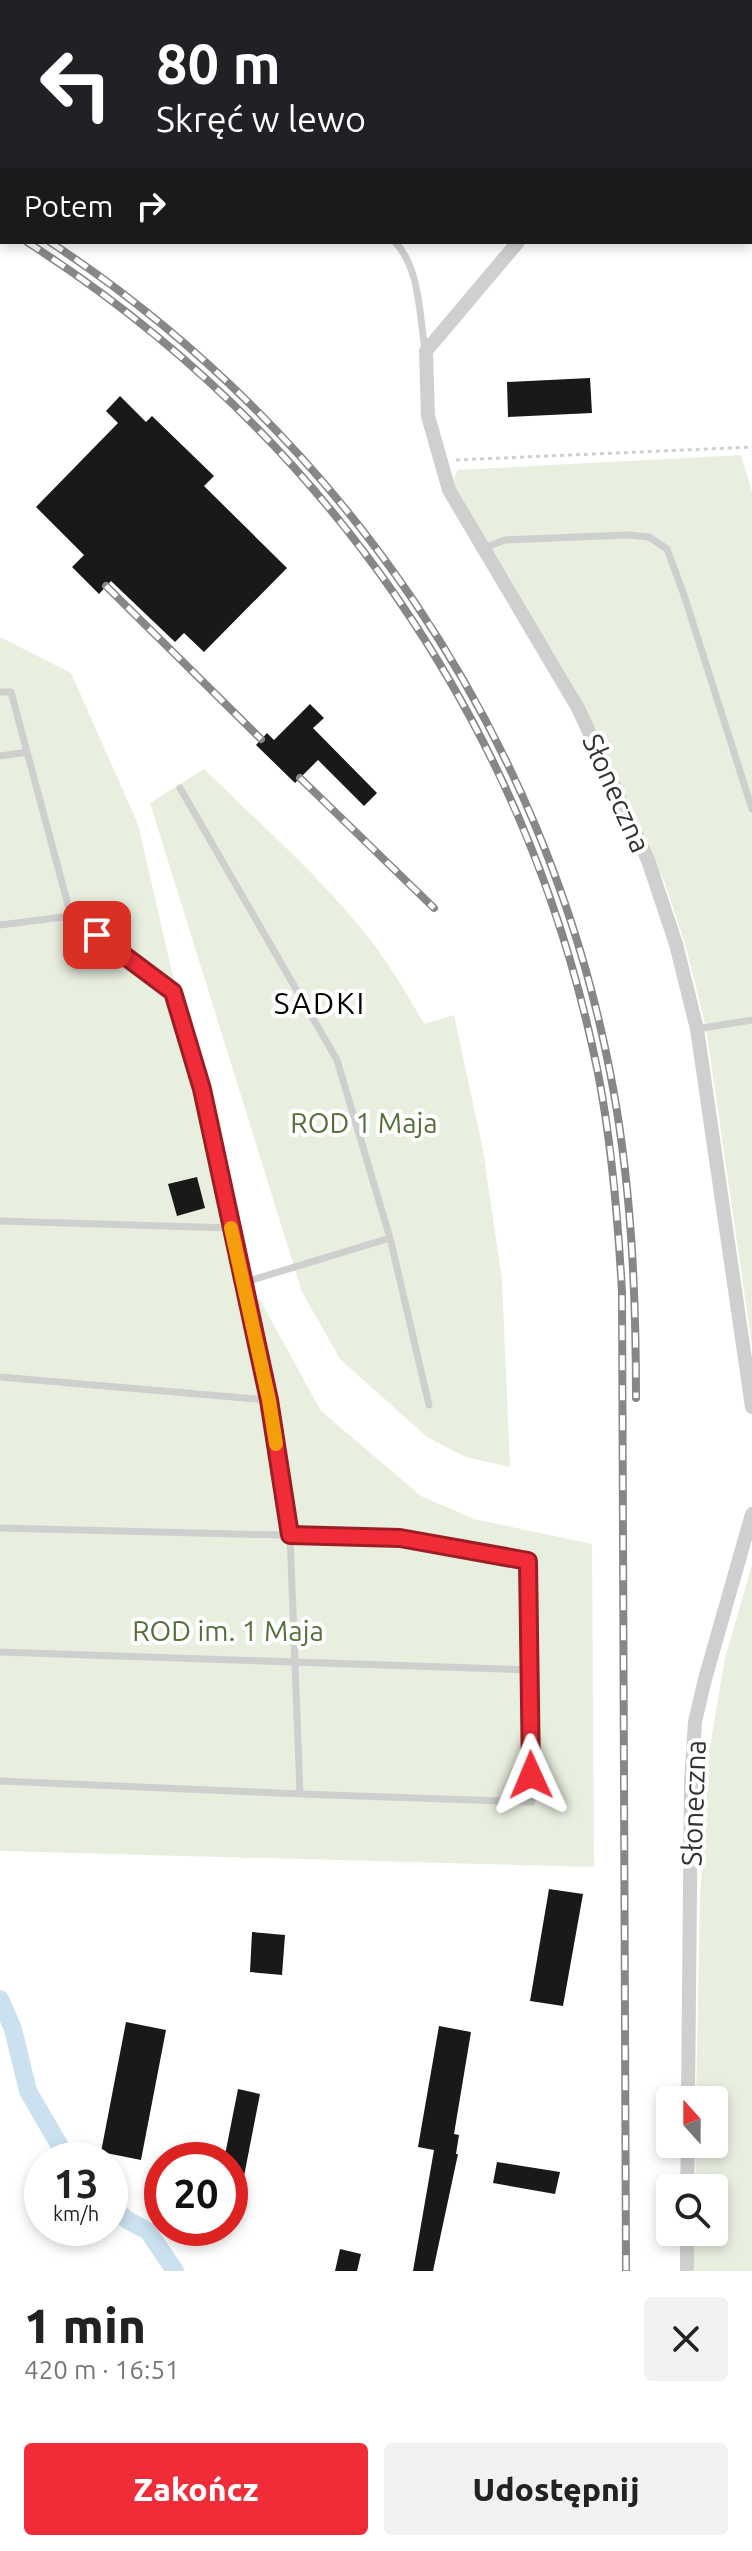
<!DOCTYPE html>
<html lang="pl">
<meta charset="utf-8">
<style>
body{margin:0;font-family:Ubuntu,sans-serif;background:#f2f2f2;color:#222;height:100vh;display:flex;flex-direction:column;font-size:30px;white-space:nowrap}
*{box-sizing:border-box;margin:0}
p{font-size:26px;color:#767676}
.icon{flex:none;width:44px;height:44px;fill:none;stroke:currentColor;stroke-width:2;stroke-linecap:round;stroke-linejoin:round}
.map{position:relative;height:2271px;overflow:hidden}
.drawer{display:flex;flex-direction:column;background:#fff;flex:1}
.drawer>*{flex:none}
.guide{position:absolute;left:0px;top:0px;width:752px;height:244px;box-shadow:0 4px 12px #0003;background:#202124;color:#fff;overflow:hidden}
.needle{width:52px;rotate:339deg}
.fabs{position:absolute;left:656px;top:2086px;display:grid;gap:16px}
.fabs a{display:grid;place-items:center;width:72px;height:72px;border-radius:8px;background:#fff;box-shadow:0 4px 12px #0003;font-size:40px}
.speed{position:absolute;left:24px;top:2142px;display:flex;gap:16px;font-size:40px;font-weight:700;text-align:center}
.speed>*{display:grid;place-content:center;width:104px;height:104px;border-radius:50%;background:#fff;box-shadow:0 4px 12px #0003;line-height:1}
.speed small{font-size:20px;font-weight:400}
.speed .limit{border:12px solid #d22;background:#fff;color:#111}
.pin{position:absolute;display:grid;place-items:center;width:68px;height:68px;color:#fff;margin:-34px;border-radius:16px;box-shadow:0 4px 12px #0006}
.me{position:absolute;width:88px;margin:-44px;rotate:359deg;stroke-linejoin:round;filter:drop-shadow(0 0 6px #0008)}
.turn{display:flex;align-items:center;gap:28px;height:168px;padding:0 24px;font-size:36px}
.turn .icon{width:104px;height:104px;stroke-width:2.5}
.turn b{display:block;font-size:56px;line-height:68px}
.then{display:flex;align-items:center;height:76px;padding:0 24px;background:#0003;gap:16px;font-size:30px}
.round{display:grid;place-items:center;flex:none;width:84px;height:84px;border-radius:8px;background:#f2f2f2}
.summary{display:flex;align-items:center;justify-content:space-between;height:136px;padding:0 24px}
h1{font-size:48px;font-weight:800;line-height:60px}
.action{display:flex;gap:16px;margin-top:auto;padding:16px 24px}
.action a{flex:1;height:92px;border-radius:8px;background:#f12c39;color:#fff;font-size:32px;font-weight:800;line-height:92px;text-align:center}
.action a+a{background:#f2f2f2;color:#222}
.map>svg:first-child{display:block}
.green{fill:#e8efdf}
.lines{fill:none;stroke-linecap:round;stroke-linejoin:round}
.canal{stroke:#cbe1ef;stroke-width:18}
.building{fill:#191919}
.path{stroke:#cfcfcf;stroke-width:3;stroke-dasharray:4 4;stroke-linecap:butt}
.service{stroke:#cfcfcf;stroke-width:7}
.minor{stroke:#cfcfcf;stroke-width:14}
.rail-casing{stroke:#878787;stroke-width:8}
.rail{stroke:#fff;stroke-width:5;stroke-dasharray:15;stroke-linecap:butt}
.route-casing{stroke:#9d1d25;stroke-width:20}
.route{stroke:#f12c39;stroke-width:14}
.slow{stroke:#f59e0b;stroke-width:14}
.labels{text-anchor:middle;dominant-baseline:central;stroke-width:8;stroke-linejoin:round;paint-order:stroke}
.street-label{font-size:28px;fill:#323232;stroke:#fff}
.park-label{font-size:28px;fill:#54713b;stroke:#fff}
.neighbourhood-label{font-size:30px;letter-spacing:2px;fill:#000;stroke:#fff}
</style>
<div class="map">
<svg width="752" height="2271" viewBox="0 0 752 2271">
<rect width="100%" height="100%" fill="#fff"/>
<path class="green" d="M741,455L752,492V1346L706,1028L685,944L664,881L577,692L452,482L458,470Z
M0,637L71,673L138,824L172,972L205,1076L192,1080L240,1303L260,1300L321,1411L421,1496L474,1519L592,1544L594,1867L0,1851Z
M204,769C262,826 326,881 375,946C393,971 409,997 424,1024L454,1015L483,1150L502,1280L510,1467L466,1457L427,1437L340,1359L302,1292L150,803Z
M752,1565V2271H694V2232H714V2188H695L696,2144H714V2100H696L700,1898L709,1752L725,1658Z"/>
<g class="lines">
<path class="canal" d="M0,1999L13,2029L28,2091L68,2160
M110,2204L127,2220L148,2231L175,2271"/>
</g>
<path class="building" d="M590,378L592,413L508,417L507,382Z
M120,396L146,422L152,416L214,476L204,486L287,568L204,652L184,633L175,642L111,581L99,594L72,567L84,555L36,507L118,423L106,411Z
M310,704L324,718L313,728L377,793L364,806L318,760L295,783L256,745L267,733L274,740Z
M197,1177L205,1208L177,1216L168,1184Z
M549,1889L583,1894L563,2006L530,2001Z
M252,1932L285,1935L282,1975L250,1972Z
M126,2022L166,2030L141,2160L101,2152Z
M439,2026L471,2032L454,2134L459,2135L456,2154H458L433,2271H413L434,2150L418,2147Z
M238,2089L260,2094L237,2212H230V2160H224Z
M497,2162L560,2172L555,2194L493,2183Z
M340,2249L361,2254L357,2271H335Z"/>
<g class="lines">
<path class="path" d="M456,460L752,447"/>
<path class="service" d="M205,0L206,2
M0,35L2,38
M395,242C420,268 419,314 425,348
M484,548L505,540L627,535L649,537L667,549L684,595L752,809
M0,692H11L71,916
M0,756L27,752
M180,788L337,1060L390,1238L429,1405
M0,925L71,916L173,992L202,1089L269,1400L290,1529V1535L300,1794L532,1802L528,1561L400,1538L0,1528
M697,1029L752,1020
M0,1221L231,1228
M242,1283L390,1238
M0,1377L269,1400
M0,1652L530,1670
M0,1781L300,1794"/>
<path class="minor" d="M518,242L426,351L428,416L449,490L578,708L648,860L676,944L697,1029L752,1407
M688,2100L691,1782L695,1722L705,1679L752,1514
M687,2188L688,2144
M687,2271V2232"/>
<g class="rail-casing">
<path id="rail" d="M0,211L2,212
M0,226L2,227
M27,242C324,432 528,726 598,1073C612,1145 618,1219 622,1292L626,2271
M50,242C339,432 544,732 610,1072C631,1179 636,1289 636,1398
M106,586L261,739
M300,778L434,908"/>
</g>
<use href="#rail" class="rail"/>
</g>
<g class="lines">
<g class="route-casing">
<path id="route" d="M97,935L173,992L202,1089L269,1400L290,1535L400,1538L528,1561L531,1775"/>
</g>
<use href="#route" class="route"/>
<path class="slow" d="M231,1228L269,1400L276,1444"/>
</g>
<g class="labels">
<g class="street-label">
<text transform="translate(617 793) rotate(66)">Słoneczna</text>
<text transform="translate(693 1803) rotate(-88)">Słoneczna</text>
</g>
<g class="park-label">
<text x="364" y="1122">ROD 1 Maja</text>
<text x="228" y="1630">ROD im. 1 Maja</text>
</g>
<g class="neighbourhood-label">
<text x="320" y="1003">SADKI</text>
</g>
</g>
</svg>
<div class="fabs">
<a><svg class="needle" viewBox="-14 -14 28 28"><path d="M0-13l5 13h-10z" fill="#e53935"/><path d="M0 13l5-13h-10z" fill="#767676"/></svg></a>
<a><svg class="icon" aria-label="search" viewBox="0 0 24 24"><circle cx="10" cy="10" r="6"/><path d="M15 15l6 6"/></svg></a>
</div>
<div class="speed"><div>13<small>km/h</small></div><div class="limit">20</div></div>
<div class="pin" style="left:97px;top:935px;background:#d93025"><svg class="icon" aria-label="arrive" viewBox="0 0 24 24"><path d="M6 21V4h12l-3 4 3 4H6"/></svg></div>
<svg class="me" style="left:531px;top:1775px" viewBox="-20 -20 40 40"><path d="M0-17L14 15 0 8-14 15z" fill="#f12c39" stroke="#fff" stroke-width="4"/></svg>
<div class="guide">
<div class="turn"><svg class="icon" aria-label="left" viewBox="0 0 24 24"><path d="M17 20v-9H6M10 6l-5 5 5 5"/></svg><div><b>80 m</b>Skręć w lewo</div></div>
<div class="then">Potem<svg class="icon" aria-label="right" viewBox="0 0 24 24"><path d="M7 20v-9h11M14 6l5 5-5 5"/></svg></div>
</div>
</div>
<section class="drawer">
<div class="summary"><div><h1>1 min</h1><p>420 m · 16:51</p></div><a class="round"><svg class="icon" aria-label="close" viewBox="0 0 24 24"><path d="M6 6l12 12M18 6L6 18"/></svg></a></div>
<div class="action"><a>Zakończ</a><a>Udostępnij</a></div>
</section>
